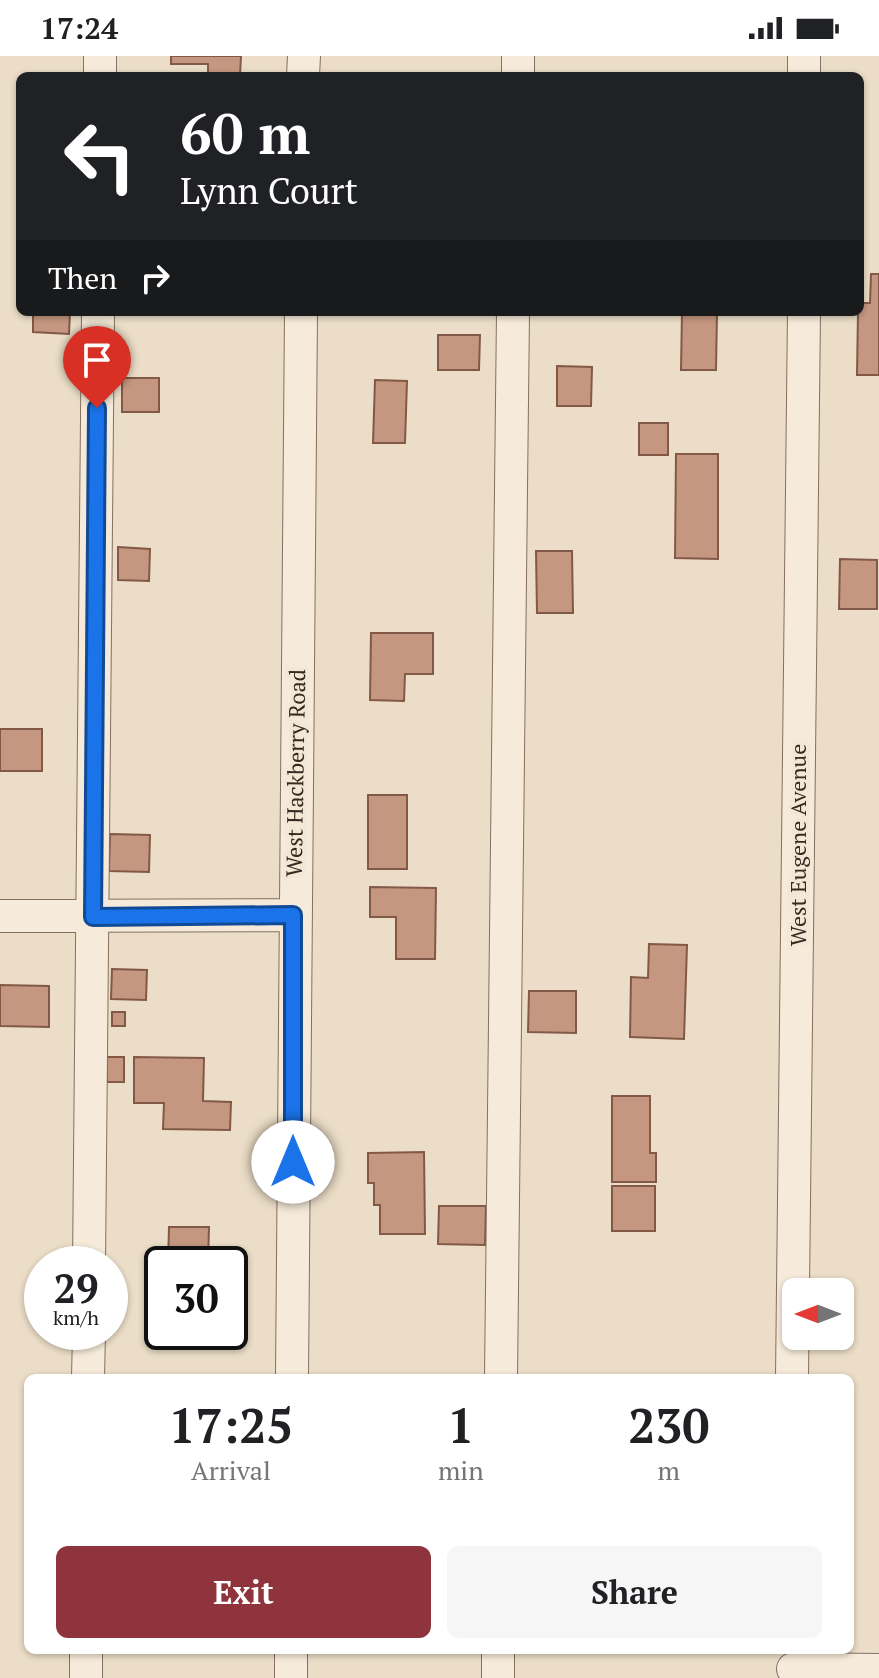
<!DOCTYPE html>
<style>
body{margin:0;font-family:"PT Serif",serif;background:#f6f6f6;color:#202124;height:100vh;display:flex;flex-direction:column;font-size:30px;white-space:nowrap}
*{box-sizing:border-box;margin:0}
p{font-size:26px;color:#757577}
.icon{flex:none;width:44px;height:44px;fill:none;stroke:currentColor;stroke-width:2;stroke-linecap:round;stroke-linejoin:round}
.map{position:relative;flex:1;overflow:hidden}
.details{position:absolute;left:24px;top:1318px;width:830px;height:280px;display:flex;flex-direction:column;background:#fff;border-radius:12px;box-shadow:0 2px 6px #0004}
.details>*{flex:none}
.guide{position:absolute;left:16px;top:16px;width:848px;height:244px;border-radius:12px;box-shadow:0 2px 6px #0004;background:#202124;color:#fff;overflow:hidden}
.needle{width:52px;rotate:270deg}
.fabs{position:absolute;left:782px;top:1222px;display:grid;gap:16px}
.fabs a{display:grid;place-items:center;width:72px;height:72px;border-radius:12px;background:#fff;box-shadow:0 2px 6px #0004;font-size:40px}
.speed{position:absolute;left:24px;top:1190px;display:flex;gap:16px;font-size:40px;font-weight:700;text-align:center}
.speed>*{display:grid;place-content:center;width:104px;height:104px;border-radius:50%;background:#fff;box-shadow:0 2px 6px #0004;line-height:1}
.speed small{font-size:20px;font-weight:400}
.speed .limit{border:4px solid #111;border-radius:12px;background:#fff;color:#111}
.pin{position:absolute;display:grid;place-items:center;width:68px;height:68px;color:#fff;margin:-82px -34px;border-radius:50% 50% 50% 0;rotate:-45deg;box-shadow:0 0 8px #0007}
.pin .icon{rotate:45deg}
.me{position:absolute;width:88px;margin:-44px;rotate:0deg;stroke-linejoin:round;filter:drop-shadow(0 0 6px #0008)}
.turn{display:flex;align-items:center;gap:28px;height:168px;padding:0 32px;font-size:36px}
.turn .icon{width:104px;height:104px;stroke-width:2.5}
.turn b{display:block;font-size:56px;line-height:68px}
.then{display:flex;align-items:center;height:76px;padding:0 32px;background:#0003;gap:16px;font-size:30px}
.eta{display:flex;justify-content:space-evenly;align-items:center;height:136px;text-align:center}
.eta b{font-size:48px;font-weight:700;line-height:56px}
.cta{display:flex;gap:16px;margin-top:auto;padding:16px 32px}
.cta a{flex:1;height:92px;border-radius:12px;background:#8f333c;color:#fff;font-size:32px;font-weight:700;line-height:92px;text-align:center}
.cta a+a{background:#f6f6f6;color:#202124}
.status{display:flex;justify-content:space-between;align-items:center;height:56px;padding:0 40px;background:#fff;direction:ltr}
.status svg{height:22px;fill:currentColor}
.map>svg:first-child{display:block}
.building{fill:#c59781;stroke:#825946;stroke-width:2}
.lines{fill:none;stroke-linecap:round;stroke-linejoin:round}
.minor-casing{stroke:#856f5e;stroke-width:34}
.minor{stroke:#f6ebda;stroke-width:32}
.route-casing{stroke:#114b97;stroke-width:20}
.route{stroke:#1a73e8;stroke-width:14}
.labels{text-anchor:middle;dominant-baseline:central;stroke-width:8;stroke-linejoin:round;paint-order:stroke}
.street-label{font-size:22px;fill:#372921;stroke:#f3e8d6}
</style>
<div class="status"><b>17:24</b><svg viewBox="0 0 49 12"><path d="M0 12V9h3v3zM5 12V6h3v6zM10 12V3h3v9zM15 12V0h3v12zM26 1h20v11H26zM47 4h2v5h-2z"/></svg></div>
<div class="map">
<svg width="879" height="1622" viewBox="0 0 879 1622">
<rect width="100%" height="100%" fill="#ebddc7"/>
<path class="building" d="M171,0H241L240,20H208V8H171Z
M871,218H879V319H857L858,256L860,247H870Z
M33,256H70L69,278L33,276Z
M682,256H717L716,314H681Z
M438,279H480L479,314H438Z
M557,310L592,311L591,350H557Z
M122,322H159V356H122Z
M375,324L407,325L405,387H373Z
M639,367H668V399H639Z
M676,398H718V503L675,502Z
M118,491L150,493L149,525L118,524Z
M536,495H572L573,557H537Z
M840,503L877,504V553H839Z
M371,577H433V618H405L404,645L370,644Z
M0,673H42V715H0Z
M368,739H407V813H368Z
M110,778L150,779L149,816L109,815Z
M370,831L436,832L435,903H396V861H370Z
M649,888L687,889L684,983L630,981L631,921L648,922Z
M112,913L147,914L146,944L111,943Z
M0,929L49,930V971L0,970Z
M529,935H576V977L528,976Z
M112,956H125V970H112Z
M106,1001H124V1026H107Z
M134,1001L204,1002L203,1045L231,1046L230,1074L163,1073L164,1047H134Z
M612,1040H650V1097H656V1126H612Z
M424,1096L425,1178H380V1149H374V1127H368V1097Z
M612,1130H655V1175H612Z
M439,1150H486L485,1189L438,1188Z
M169,1171H209L208,1208H168Z"/>
<g class="lines">
<g class="minor-casing">
<path id="minor" d="M100,20V0
M303,20L304,0
M518,20V0
M804,20V0
M0,860L293,859
M89,1208L98,256
M88,1322L89,1276
M292,1322L301,256
M501,1322L513,256
M792,1322L804,256
M793,1613L879,1614
M86,1622V1594
M291,1622V1594
M498,1622V1594"/>
</g>
<use href="#minor" class="minor"/>
</g>
<g class="lines">
<g class="route-casing">
<path id="route" d="M97,352L93,861L293,859V1106"/>
</g>
<use href="#route" class="route"/>
</g>
<g class="labels">
<g class="street-label">
<text transform="translate(295 717) rotate(-89)">West Hackberry Road</text>
<text transform="translate(797 789) rotate(-90)">West Eugene Avenue</text>
</g>
</g>
</svg>
<div class="fabs">
<a><svg class="needle" viewBox="-14 -14 28 28"><path d="M0-13l5 13h-10z" fill="#e53935"/><path d="M0 13l5-13h-10z" fill="#757577"/></svg></a>
</div>
<div class="speed"><div>29<small>km/h</small></div><div class="limit">30</div></div>
<div class="pin" style="left:97px;top:352px;background:#d93025"><svg class="icon" aria-label="arrive" viewBox="0 0 24 24"><path d="M6 21V4h12l-3 4 3 4H6"/></svg></div>
<svg class="me" style="left:293px;top:1106px" viewBox="-20 -20 40 40"><circle r="19" fill="#fff"/><path d="M0-13L10 11 0 6-10 11z" fill="#1a73e8"/></svg>
<div class="guide">
<div class="turn"><svg class="icon" aria-label="left" viewBox="0 0 24 24"><path d="M17 20v-9H6M10 6l-5 5 5 5"/></svg><div><b>60 m</b>Lynn Court</div></div>
<div class="then">Then<svg class="icon" aria-label="right" viewBox="0 0 24 24"><path d="M7 20v-9h11M14 6l5 5-5 5"/></svg></div>
</div>
<section class="details">
<div class="eta">
<div><b>17:25</b><p>Arrival</p></div>
<div><b>1</b><p>min</p></div>
<div><b>230</b><p>m</p></div>
</div>
<div class="cta"><a>Exit</a><a>Share</a></div>
</section>
</div>
